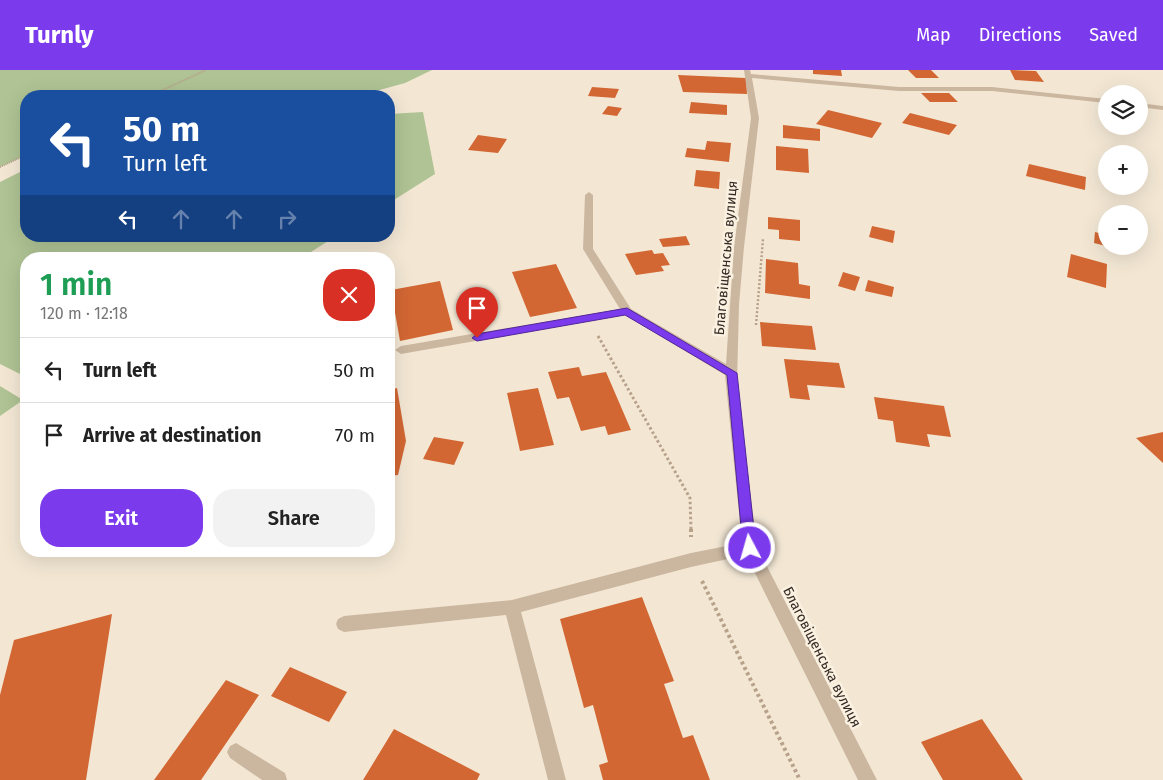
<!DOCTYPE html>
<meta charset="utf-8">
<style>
body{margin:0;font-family:"Fira Sans",sans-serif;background:#f2f2f2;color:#222;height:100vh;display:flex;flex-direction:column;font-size:19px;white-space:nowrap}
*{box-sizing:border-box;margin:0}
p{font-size:16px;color:#767676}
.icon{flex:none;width:28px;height:28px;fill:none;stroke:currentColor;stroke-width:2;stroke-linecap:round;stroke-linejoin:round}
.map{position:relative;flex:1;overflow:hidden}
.sheet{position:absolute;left:20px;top:182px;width:375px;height:305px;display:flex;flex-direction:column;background:#fff;border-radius:20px;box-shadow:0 5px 20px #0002}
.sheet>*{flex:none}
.guide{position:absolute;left:20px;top:20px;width:375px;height:152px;border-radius:20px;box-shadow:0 5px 20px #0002;background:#1a4fa0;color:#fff;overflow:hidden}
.controls{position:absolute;left:1098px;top:15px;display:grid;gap:10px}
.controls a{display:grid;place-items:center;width:50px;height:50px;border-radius:50%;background:#fff;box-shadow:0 5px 20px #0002;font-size:25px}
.pin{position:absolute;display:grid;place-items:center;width:42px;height:42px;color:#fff;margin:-51px -21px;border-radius:50% 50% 50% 0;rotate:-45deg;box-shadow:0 0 5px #0007}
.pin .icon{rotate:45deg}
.me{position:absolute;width:55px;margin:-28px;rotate:354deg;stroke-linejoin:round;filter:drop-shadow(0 0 4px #0008)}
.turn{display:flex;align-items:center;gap:18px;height:105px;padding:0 20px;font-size:22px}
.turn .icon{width:65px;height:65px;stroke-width:2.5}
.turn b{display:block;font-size:35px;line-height:42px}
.lanes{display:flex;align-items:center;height:48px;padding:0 20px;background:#0003;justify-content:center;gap:25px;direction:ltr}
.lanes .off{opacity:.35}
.round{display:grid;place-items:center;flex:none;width:52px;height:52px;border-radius:20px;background:#f2f2f2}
.head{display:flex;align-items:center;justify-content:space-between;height:85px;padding:0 20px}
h1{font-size:30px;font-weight:600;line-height:38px;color:#1e9e55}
.cta{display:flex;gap:10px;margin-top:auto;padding:10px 20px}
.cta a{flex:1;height:58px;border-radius:20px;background:#7c3aed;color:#fff;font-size:20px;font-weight:600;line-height:58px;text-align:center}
.cta a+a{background:#f2f2f2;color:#222}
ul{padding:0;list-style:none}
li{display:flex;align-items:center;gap:15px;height:65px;padding:0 20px;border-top:1px solid #e0e0e0}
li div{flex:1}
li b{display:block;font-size:19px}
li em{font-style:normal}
header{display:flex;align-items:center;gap:30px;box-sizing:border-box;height:70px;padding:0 25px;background:#7c3aed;color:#fff}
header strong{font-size:24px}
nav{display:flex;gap:28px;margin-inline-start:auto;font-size:18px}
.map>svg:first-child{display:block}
.green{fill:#afc394}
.building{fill:#d26733}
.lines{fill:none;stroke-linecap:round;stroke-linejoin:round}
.path-far3{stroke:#b7a18a;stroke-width:2;stroke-dasharray:1 1;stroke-linecap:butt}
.path-far2{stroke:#b7a18a;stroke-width:2.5;stroke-dasharray:2 2;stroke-linecap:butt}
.path-far1{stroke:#b7a18a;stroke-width:3;stroke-dasharray:2.5 2.5;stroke-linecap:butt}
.path{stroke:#b7a18a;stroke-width:4;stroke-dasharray:3 3;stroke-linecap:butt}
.minor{fill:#cbb7a0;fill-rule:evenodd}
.route{fill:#7c3aed;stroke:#51269a}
.labels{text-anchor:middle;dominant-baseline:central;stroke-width:5;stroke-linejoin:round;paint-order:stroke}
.street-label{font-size:14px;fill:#342a24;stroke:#fbf1e1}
</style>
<header>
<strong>Turnly</strong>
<nav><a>Map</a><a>Directions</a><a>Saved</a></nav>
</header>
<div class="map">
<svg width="1163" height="710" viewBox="0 0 1163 710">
<rect width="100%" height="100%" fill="#f3e7d4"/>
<path class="green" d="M0,0H432L405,13L358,26H26V85L0,97Z
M423,42L435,104L389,133V44Z
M26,99V166H336L300,189H26V307L0,294V112Z
M0,316L23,330L0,346Z"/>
<path class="building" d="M813,0H841L842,6L813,4Z
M908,0H931L939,8H916Z
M1010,0L1036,1L1044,12L1015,10Z
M678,5L746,8L747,24L683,22Z
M592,17L619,19L615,28L588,26Z
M921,23H949L958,32H930Z
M691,32L727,35V45L689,43Z
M608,36L622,38L617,46L602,44Z
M828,40L882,53L872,68L816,54Z
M910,43L957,55L949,65L902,53Z
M783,55L820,59V71L783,68Z
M478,65L507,69L498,83L468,80Z
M707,71L731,73L729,92L685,87L687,78L705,80Z
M776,76L808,79L809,103L776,100Z
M1029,94L1086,107L1085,120L1026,106Z
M696,100L720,102L719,119L694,116Z
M768,147L800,150V171L779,169V160L768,159Z
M872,156L895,161L893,173L869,167Z
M1095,162L1106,165V176L1094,173Z
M686,166L690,175L663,177L659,169Z
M652,180L654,184L663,183L670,195L661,196L664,201L636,205L625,184Z
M1071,184L1107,194L1106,218L1067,207Z
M766,189L798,193L799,214L810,216V229L765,223Z
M556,194L577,238L530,247L512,202Z
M843,202L860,207L855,221L838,216Z
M868,210L894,217L892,227L865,221Z
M440,211L453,260L400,271L391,220Z
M760,252L812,256L816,280L762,276Z
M784,289L839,293L845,318L807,315L810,330L790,328Z
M579,297L582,306L606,302L631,360L608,365L605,356L581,361L569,327L557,329L548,302Z
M397,318L406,371L398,405L389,406V320Z
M538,318L554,375L520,381L507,323Z
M874,327L944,336L951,367L927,364L930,377L896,372L893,351L878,349Z
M1163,362V393L1136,368Z
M434,367L464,372L454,395L423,389Z
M642,527L674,611L664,614L683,668L693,665L710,710H603L599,695L608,692L593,635L584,638L560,549Z
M112,544L86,710H0V625L14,570Z
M290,597L347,622L329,652L271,626Z
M226,610L259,625L201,710H154Z
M982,649L1023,710H943L921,672Z
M394,659L480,704L477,710H363Z"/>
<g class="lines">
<path class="path-far3" d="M150,26L206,0
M0,97L26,85"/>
<path class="path-far2" d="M756,255L763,169"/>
<path class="path-far1" d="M598,266L690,428L691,460"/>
<path class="path" d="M691,459V467
M702,511L800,710"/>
<path class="minor" d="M744,0H750L751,4L899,17H992L1106,29V33L992,21H899L752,8L759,48L744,177L739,235L737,313L757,477L877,710H858L746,485L691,497L521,542L566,710H548L506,545L344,562L338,559L336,554L338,549L344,546L512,530L691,483L742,473L725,305L625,245L401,284L395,280L401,276L620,239L583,179L585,125L589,122L593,125V179L631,239L726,294L734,177L751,48Z
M1139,33L1163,36V40L1139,37Z
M236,673L285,703L287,710H262L230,688L227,682L230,676Z"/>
</g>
<path class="route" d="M627,238L737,303L756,478L754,482L750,484L745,482L743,478L727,305L625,245L477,271L472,268L477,264Z"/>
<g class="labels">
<g class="street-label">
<text transform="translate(726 188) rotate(-85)">Благовіщенська вулиця</text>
<text transform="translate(822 587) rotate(63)">Благовіщенська вулиця</text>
</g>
</g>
</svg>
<div class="controls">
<a><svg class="icon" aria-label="layers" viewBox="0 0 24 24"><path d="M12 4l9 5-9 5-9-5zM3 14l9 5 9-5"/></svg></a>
<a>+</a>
<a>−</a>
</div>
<div class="pin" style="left:477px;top:268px;background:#d93025"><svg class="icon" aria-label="arrive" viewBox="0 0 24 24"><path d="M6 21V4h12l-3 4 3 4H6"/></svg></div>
<svg class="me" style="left:750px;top:478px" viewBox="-20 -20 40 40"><circle r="17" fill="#7c3aed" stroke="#fff" stroke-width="3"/><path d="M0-11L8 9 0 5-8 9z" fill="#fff"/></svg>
<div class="guide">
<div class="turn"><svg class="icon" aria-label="left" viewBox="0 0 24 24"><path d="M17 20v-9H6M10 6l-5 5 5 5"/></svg><div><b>50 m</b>Turn left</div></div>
<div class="lanes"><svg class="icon" aria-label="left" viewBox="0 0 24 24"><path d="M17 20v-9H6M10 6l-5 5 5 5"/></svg><svg class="icon off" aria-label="ahead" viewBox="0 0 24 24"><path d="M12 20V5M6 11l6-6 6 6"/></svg><svg class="icon off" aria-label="ahead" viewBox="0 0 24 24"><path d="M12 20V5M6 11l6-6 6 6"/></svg><svg class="icon off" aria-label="right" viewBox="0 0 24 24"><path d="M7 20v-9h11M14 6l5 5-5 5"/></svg></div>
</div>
<section class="sheet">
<div class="head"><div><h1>1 min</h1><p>120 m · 12:18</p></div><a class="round" style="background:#d93025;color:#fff"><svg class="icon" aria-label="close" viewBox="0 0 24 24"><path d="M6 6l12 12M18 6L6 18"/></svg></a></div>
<ul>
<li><svg class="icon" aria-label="left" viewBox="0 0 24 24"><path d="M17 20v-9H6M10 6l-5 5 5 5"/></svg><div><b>Turn left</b></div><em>50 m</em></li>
<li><svg class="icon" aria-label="arrive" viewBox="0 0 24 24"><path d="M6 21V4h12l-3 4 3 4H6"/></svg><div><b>Arrive at destination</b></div><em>70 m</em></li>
</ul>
<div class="cta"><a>Exit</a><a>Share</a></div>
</section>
</div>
